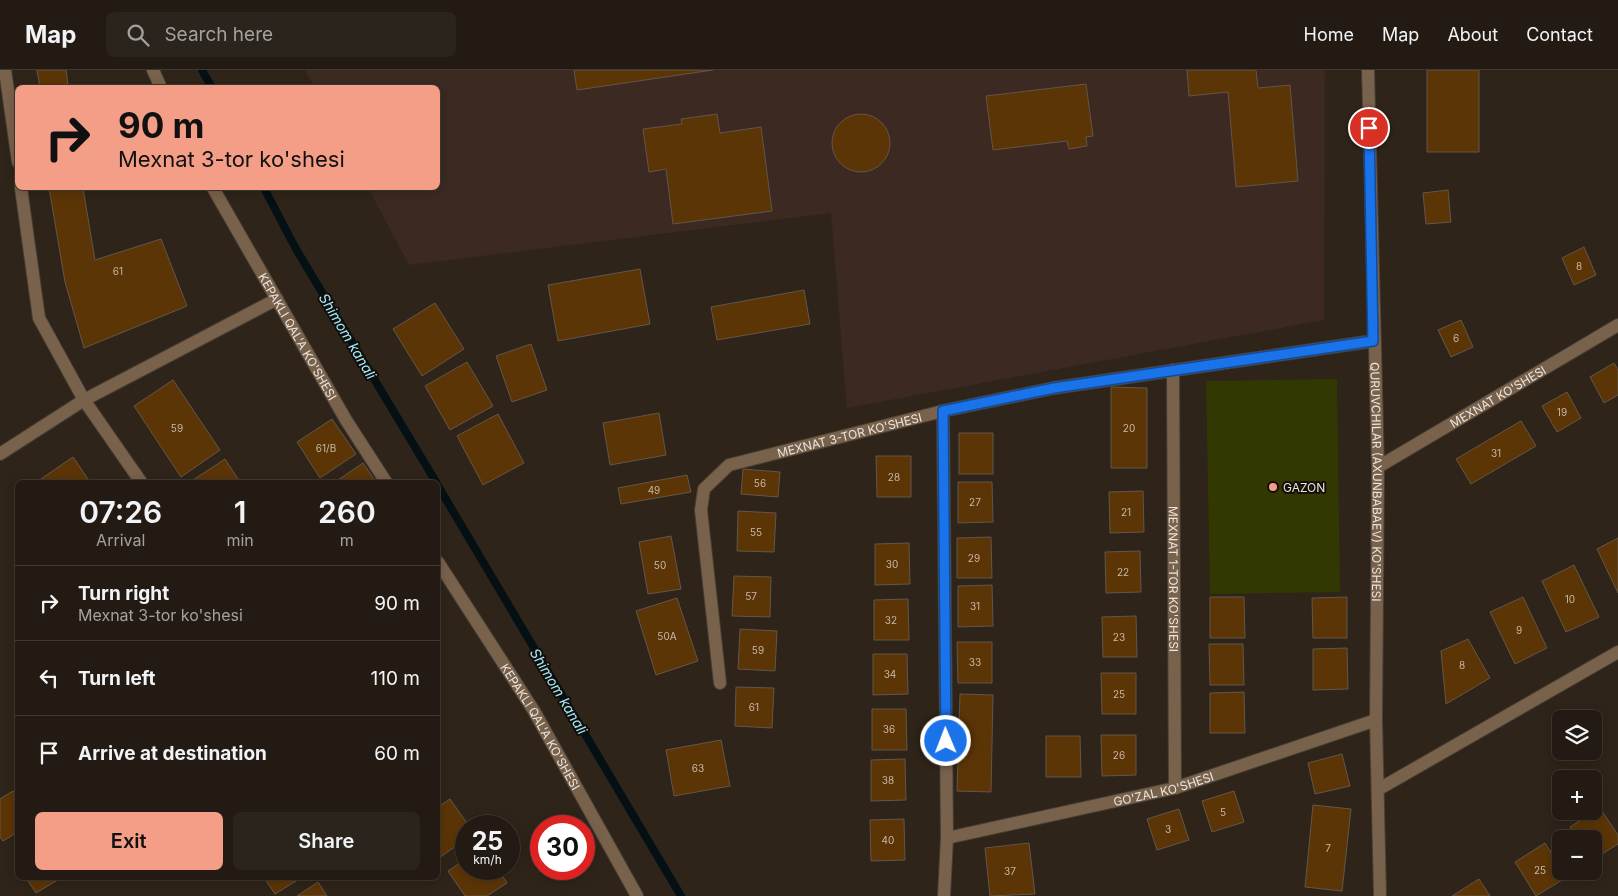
<!DOCTYPE html>
<meta charset="utf-8">
<style>
body{margin:0;font-family:Inter,sans-serif;background:#2b241c;color:#f1f3f6;height:100vh;display:flex;flex-direction:column;font-size:19px;white-space:nowrap}
*{box-sizing:border-box;margin:0}
p{font-size:16px;color:#a3a1a0}
.icon{flex:none;width:28px;height:28px;fill:none;stroke:currentColor;stroke-width:2;stroke-linecap:round;stroke-linejoin:round}
.map{position:relative;flex:1;overflow:hidden}
.sheet{position:absolute;left:15px;top:410px;width:425px;height:400px;display:flex;flex-direction:column;background:#231b13;border-radius:8px;box-shadow:0 2px 12px #0003,0 0 0 1px #403933}
.sheet>*{flex:none}
.guide{position:absolute;left:15px;top:15px;width:425px;height:105px;border-radius:8px;box-shadow:0 2px 12px #0003,0 0 0 1px #403933;background:#f49e87;color:#111;overflow:hidden}
.controls{position:absolute;left:1552px;top:640px;display:grid;gap:10px}
.controls a{display:grid;place-items:center;width:50px;height:50px;border-radius:8px;background:#231b13;box-shadow:0 2px 12px #0003,0 0 0 1px #403933;font-size:25px}
.speed{position:absolute;left:455px;top:745px;display:flex;gap:10px;font-size:25px;font-weight:700;text-align:center}
.speed>*{display:grid;place-content:center;width:65px;height:65px;border-radius:50%;background:#231b13;box-shadow:0 2px 12px #0003,0 0 0 1px #403933;line-height:1}
.speed small{font-size:12px;font-weight:400}
.speed .limit{border:8px solid #d22;background:#fff;color:#111}
.pin{position:absolute;display:grid;place-items:center;width:42px;height:42px;color:#fff;margin:-21px;border:2px solid #fff;border-radius:50%;box-shadow:0 1px 5px #0007}
.me{position:absolute;width:55px;margin:-28px;rotate:359deg;stroke-linejoin:round;filter:drop-shadow(0 0 4px #0008)}
.turn{display:flex;align-items:center;gap:18px;height:105px;padding:0 20px;font-size:22px}
.turn .icon{width:65px;height:65px;stroke-width:2.5}
.turn b{display:block;font-size:35px;line-height:42px}
.eta{display:flex;justify-content:space-evenly;align-items:center;height:85px;text-align:center}
.eta b{font-size:30px;font-weight:600;line-height:35px}
.cta{display:flex;gap:10px;margin-top:auto;padding:10px 20px}
.cta a{flex:1;height:58px;border-radius:8px;background:#f49e87;color:#111;font-size:20px;font-weight:600;line-height:58px;text-align:center}
.cta a+a{background:#2b241c;color:#f1f3f6}
ul{padding:0;list-style:none}
li{display:flex;align-items:center;gap:15px;height:75px;padding:0 20px;border-top:1px solid #403933}
li div{flex:1}
li b{display:block;font-size:19px}
li em{font-style:normal}
header{display:flex;align-items:center;gap:30px;box-sizing:border-box;height:70px;padding:0 25px;background:#231b13;border-bottom:1px solid #403933}
header strong{font-size:24px}
nav{display:flex;gap:28px;margin-inline-start:auto;font-size:18px}
.search{width:350px;height:45px;background:#2b241c;display:flex;align-items:center;gap:12px;box-sizing:border-box;padding:0 18px;border-radius:8px;color:#a3a1a0;font-size:19px}
.map>svg:first-child{display:block}
.industrial{fill:#3b2922}
.green{fill:#313802}
.lines{fill:none;stroke-linecap:round;stroke-linejoin:round}
.stream{stroke:#051014;stroke-width:8}
.building{fill:#5c3506;stroke:#63564a}
.minor-casing{stroke:#493f34;stroke-width:14}
.minor{stroke:#79624c;stroke-width:12}
.route-casing{stroke:#114b97;stroke-width:12}
.route{stroke:#1a73e8;stroke-width:9}
.poi-dot{fill:#f49e87;stroke:#130e09;stroke-width:2}
.labels{text-anchor:middle;dominant-baseline:central;stroke-width:4;stroke-linejoin:round;paint-order:stroke}
.number-label{font-size:10px;fill:#c8b8a7}
.street-label{font-size:12px;fill:#ece4dd;stroke:#130e09}
.poi-label{font-size:12px;fill:#ece4dd;stroke:#130e09;text-anchor:start}
.water-label{font-size:14px;font-style:italic;fill:#a1eafe;stroke:#130e09}
</style>
<header>
<strong>Map</strong>
<div class="search"><svg class="icon" aria-label="search" viewBox="0 0 24 24"><circle cx="10" cy="10" r="6"/><path d="M15 15l6 6"/></svg>Search here</div>
<nav><a>Home</a><a>Map</a><a>About</a><a>Contact</a></nav>
</header>
<div class="map">
<svg width="1618" height="826" viewBox="0 0 1618 826">
<rect width="100%" height="100%" fill="#2f2419"/>
<path class="industrial" d="M305,0H1325L1324,250L847,338L831,143L409,195L368,118H438V18L314,17Z"/>
<path class="green" d="M1337,309L1340,522L1210,524L1206,311Z"/>
<g class="lines">
<path class="stream" d="M202,0L212,18
M264,118L296,179L436,412
M438,416L681,826"/>
</g>
<path class="building" d="M37,0H66L68,14L40,18Z
M574,0H713L577,20Z
M1187,0H1256L1258,18L1290,15L1298,111L1236,117L1228,22L1189,26Z
M1427,0H1479V82H1427Z
M1086,14L1093,66L1086,67L1087,76L1069,79L1067,71L993,80L986,26Z
M832 73a29 29 0 1 1 58 0a29 29 0 1 1-58 0Z
M717,44L720,63L761,57L772,141L673,154L666,99L649,102L643,59L682,54L681,49Z
M49,118H83L95,190L161,169L187,236L84,278L65,212Z
M1448,120L1451,152L1426,154L1423,123Z
M1584,177L1596,205L1574,215L1562,188Z
M640,199L650,254L558,271L548,215Z
M804,220L810,254L717,270L711,237Z
M435,233L464,279L422,306L393,259Z
M1461,250L1473,277L1451,287L1438,260Z
M531,274L547,320L512,332L496,286Z
M467,292L493,336L450,360L425,316Z
M1614,293L1618,300V325L1604,333L1590,307Z
M173,310L220,380L181,407L134,336Z
M1111,317L1147,318V398H1111Z
M1567,322L1581,348L1557,362L1542,336Z
M659,343L666,385L610,395L603,353Z
M498,344L524,393L483,415L457,366Z
M332,349L356,384L320,408L297,372Z
M1521,351L1536,376L1471,414L1456,389Z
M959,363H993V404H959Z
M876,386H911V427H877Z
M73,387L90,412H40L38,411Z
M225,389L240,412H190Z
M363,393L376,412H335Z
M743,399L780,402L778,427L741,424Z
M687,405L691,422L621,434L618,418Z
M958,412H992L993,452L958,453Z
M1143,421L1144,462L1110,463L1109,422Z
M738,441L776,443L774,482L737,481Z
M671,466L681,519L648,524L639,472Z
M991,467L992,508H957V468Z
M1618,468V523L1597,479Z
M909,473L910,514L875,515V474Z
M1140,481L1141,522L1106,523L1105,482Z
M1574,495L1599,547L1566,562L1542,511Z
M734,506L771,507L770,547L732,546Z
M992,515L993,556L958,557V516Z
M1210,527H1244L1245,568H1210Z
M1347,527V568H1313L1312,528Z
M1523,527L1547,578L1515,594L1490,542Z
M677,528L698,591L656,605L636,541Z
M908,529L909,570H874V530Z
M1136,546L1137,587H1103L1102,547Z
M740,559L777,561L775,601L738,599Z
M1468,569L1490,608L1446,634L1441,581Z
M957,572H992V613H958Z
M1209,574H1243L1244,615H1210Z
M1347,578L1348,619L1313,620V579Z
M873,584H907L908,624L873,625Z
M1101,603H1136V644H1102Z
M736,617L774,618L772,658L735,656Z
M1244,622L1245,663H1210V623Z
M960,624L993,625L991,722L957,721Z
M872,639H906L907,680H872Z
M1101,665H1136V705L1102,706Z
M1046,666H1080L1081,707H1046Z
M721,670L730,716L674,726L666,680Z
M1342,684L1350,716L1315,724L1308,693Z
M905,689L906,730L871,731V690Z
M13,721L18,727V762L3,771L0,767V729Z
M1234,721L1244,752L1212,762L1202,731Z
M450,729L469,756H466V769L439,788L438,737Z
M1313,735L1351,739L1342,821L1305,817Z
M1600,738L1618,765V774L1594,789V769H1577L1570,757Z
M1179,739L1189,770L1157,780L1147,749Z
M904,749L905,790L871,791L870,750Z
M1029,773L1035,824L990,826L985,778Z
M1545,773L1567,807L1536,826L1515,792Z
M466,789V799H498L507,813L487,826H465L448,801Z
M26,808H61L36,823Z
M264,808H301L275,824Z
M1479,809L1490,826H1452Z
M318,812L327,826H297Z"/>
<g class="lines">
<g class="minor-casing">
<g id="minor">
<path d="M5,0L18,92"/>
<path d="M153,0L161,18"/>
<path id="s1" d="M1368,0L1378,397L1376,650L1380,826"/>
<path d="M21,118L39,248L84,330L141,412"/>
<path id="s2" d="M213,118L346,350L386,412"/>
<path id="s3" d="M1173,300L1175,718"/>
<path d="M943,341L947,768L944,826"/>
<path d="M0,384L84,330L277,229"/>
<path id="s4" d="M1378,397L1618,255"/>
<path id="s5" d="M438,492L534,641L637,826"/>
<path id="s6" d="M720,613L701,440L704,419L729,395L943,341L1054,318L1373,271"/>
<path d="M1379,719L1618,582"/>
<path id="s7" d="M947,768L1175,718L1376,650"/>
</g>
</g>
<use href="#minor" class="minor"/>
</g>
<g class="lines">
<g class="route-casing">
<path id="route" d="M946,671L943,341L1054,318L1373,271L1369,58"/>
</g>
<use href="#route" class="route"/>
</g>
<circle class="poi-dot" cx="1273" cy="417" r="5"/>
<g class="labels">
<g class="number-label">
<text x="1579" y="196">8</text>
<text x="118" y="201">61</text>
<text x="1456" y="268">6</text>
<text x="1562" y="342">19</text>
<text x="177" y="358">59</text>
<text x="1129" y="358">20</text>
<text x="326" y="378">61/B</text>
<text x="1496" y="383">31</text>
<text x="894" y="407">28</text>
<text x="760" y="413">56</text>
<text x="654" y="420">49</text>
<text x="975" y="432">27</text>
<text x="1126" y="442">21</text>
<text x="756" y="462">55</text>
<text x="974" y="488">29</text>
<text x="892" y="494">30</text>
<text x="660" y="495">50</text>
<text x="1123" y="502">22</text>
<text x="751" y="526">57</text>
<text x="1570" y="529">10</text>
<text x="975" y="536">31</text>
<text x="891" y="550">32</text>
<text x="1519" y="560">9</text>
<text x="667" y="566">50A</text>
<text x="1119" y="567">23</text>
<text x="758" y="580">59</text>
<text x="975" y="592">33</text>
<text x="1462" y="595">8</text>
<text x="890" y="604">34</text>
<text x="1119" y="624">25</text>
<text x="754" y="637">61</text>
<text x="889" y="659">36</text>
<text x="1119" y="685">26</text>
<text x="698" y="698">63</text>
<text x="888" y="710">38</text>
<text x="1223" y="742">5</text>
<text x="1168" y="759">3</text>
<text x="888" y="770">40</text>
<text x="1328" y="778">7</text>
<text x="1540" y="800">25</text>
<text x="1010" y="801">37</text>
</g>
<g class="street-label">
<text stroke="none"><textPath href="#s2" startOffset="171">KEPAKLI QAL'A KO'SHESI</textPath></text>
<text stroke="none"><textPath href="#s4" startOffset="139">MEXNAT KO'SHESI</textPath></text>
<text stroke="none"><textPath href="#s6" startOffset="354">MEXNAT 3-TOR KO'SHESI</textPath></text>
<text stroke="none"><textPath href="#s1" startOffset="412">QURUVCHILAR (AXUNBABAEV) KO'SHESI</textPath></text>
<text stroke="none"><textPath href="#s3" startOffset="209">MEXNAT 1-TOR KO'SHESI</textPath></text>
<text stroke="none"><textPath href="#s5" startOffset="194">KEPAKLI QAL'A KO'SHESI</textPath></text>
<text stroke="none"><textPath href="#s7" startOffset="222">GO'ZAL KO'SHESI</textPath></text>
</g>
<g class="poi-label">
<text x="1283" y="417">GAZON</text>
</g>
<g class="water-label">
<text transform="translate(348 266) rotate(59)">Shimom kanali</text>
<text transform="translate(559 621) rotate(59)">Shimom kanali</text>
</g>
</g>
</svg>
<div class="controls">
<a><svg class="icon" aria-label="layers" viewBox="0 0 24 24"><path d="M12 4l9 5-9 5-9-5zM3 14l9 5 9-5"/></svg></a>
<a>+</a>
<a>−</a>
</div>
<div class="speed"><div>25<small>km/h</small></div><div class="limit">30</div></div>
<div class="pin" style="left:1369px;top:58px;background:#d93025"><svg class="icon" aria-label="arrive" viewBox="0 0 24 24"><path d="M6 21V4h12l-3 4 3 4H6"/></svg></div>
<svg class="me" style="left:946px;top:671px" viewBox="-20 -20 40 40"><circle r="17" fill="#1a73e8" stroke="#fff" stroke-width="3"/><path d="M0-11L8 9 0 5-8 9z" fill="#fff"/></svg>
<div class="guide">
<div class="turn"><svg class="icon" aria-label="right" viewBox="0 0 24 24"><path d="M7 20v-9h11M14 6l5 5-5 5"/></svg><div><b>90 m</b>Mexnat 3-tor ko'shesi</div></div>
</div>
<section class="sheet">
<div class="eta">
<div><b>07:26</b><p>Arrival</p></div>
<div><b>1</b><p>min</p></div>
<div><b>260</b><p>m</p></div>
</div>
<ul>
<li><svg class="icon" aria-label="right" viewBox="0 0 24 24"><path d="M7 20v-9h11M14 6l5 5-5 5"/></svg><div><b>Turn right</b><p>Mexnat 3-tor ko'shesi</p></div><em>90 m</em></li>
<li><svg class="icon" aria-label="left" viewBox="0 0 24 24"><path d="M17 20v-9H6M10 6l-5 5 5 5"/></svg><div><b>Turn left</b></div><em>110 m</em></li>
<li><svg class="icon" aria-label="arrive" viewBox="0 0 24 24"><path d="M6 21V4h12l-3 4 3 4H6"/></svg><div><b>Arrive at destination</b></div><em>60 m</em></li>
</ul>
<div class="cta"><a>Exit</a><a>Share</a></div>
</section>
</div>
